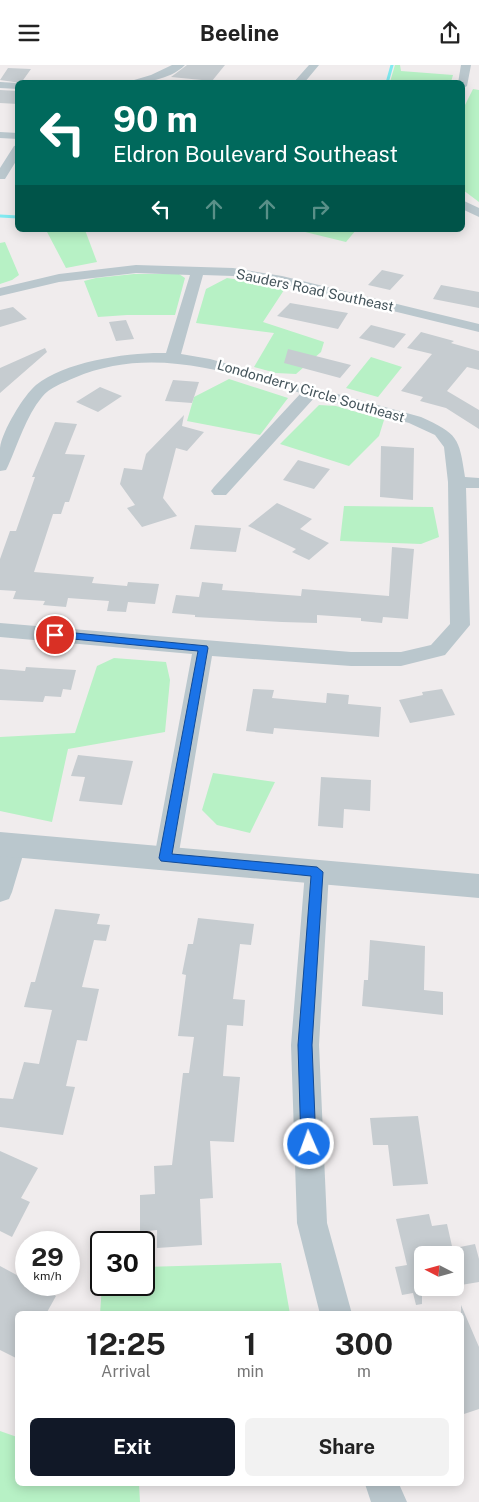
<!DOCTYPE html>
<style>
body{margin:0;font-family:"Public Sans",sans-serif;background:#f2f2f2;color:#222;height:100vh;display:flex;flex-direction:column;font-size:19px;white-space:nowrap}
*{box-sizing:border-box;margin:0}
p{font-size:16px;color:#767676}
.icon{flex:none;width:28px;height:28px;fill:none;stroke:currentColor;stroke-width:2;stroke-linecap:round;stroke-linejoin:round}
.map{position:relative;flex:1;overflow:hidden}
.details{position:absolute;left:15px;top:1246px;width:449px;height:175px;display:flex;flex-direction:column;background:#fff;border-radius:8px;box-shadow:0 2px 12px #0003}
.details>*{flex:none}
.guide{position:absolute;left:15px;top:15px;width:450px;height:152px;border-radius:8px;box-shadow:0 2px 12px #0003;background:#00695c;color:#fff;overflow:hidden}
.needle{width:32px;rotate:276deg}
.controls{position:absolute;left:414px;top:1181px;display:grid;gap:10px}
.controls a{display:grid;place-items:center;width:50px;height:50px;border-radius:8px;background:#fff;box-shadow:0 2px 12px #0003;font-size:25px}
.speed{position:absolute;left:15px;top:1166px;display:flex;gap:10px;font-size:25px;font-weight:700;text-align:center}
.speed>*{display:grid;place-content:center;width:65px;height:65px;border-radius:50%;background:#fff;box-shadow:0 2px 12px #0003;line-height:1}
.speed small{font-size:12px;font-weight:400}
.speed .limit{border:2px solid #111;border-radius:8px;background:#fff;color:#111}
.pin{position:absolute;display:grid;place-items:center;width:42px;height:42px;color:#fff;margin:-21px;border:2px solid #fff;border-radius:50%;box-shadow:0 1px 5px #0007}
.me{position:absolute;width:55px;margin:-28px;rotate:358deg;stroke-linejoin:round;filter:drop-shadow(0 0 4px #0008)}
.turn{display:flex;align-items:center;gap:18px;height:105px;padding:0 15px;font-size:22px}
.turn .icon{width:65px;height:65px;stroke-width:2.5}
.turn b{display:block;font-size:35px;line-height:42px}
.lanes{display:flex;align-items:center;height:48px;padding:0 15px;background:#0003;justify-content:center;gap:25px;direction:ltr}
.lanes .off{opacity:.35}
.eta{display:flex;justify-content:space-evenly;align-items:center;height:85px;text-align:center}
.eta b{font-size:30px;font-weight:700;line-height:35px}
.button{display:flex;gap:10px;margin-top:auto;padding:10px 15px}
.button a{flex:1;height:58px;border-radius:8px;background:#111827;color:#fff;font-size:20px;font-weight:700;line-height:58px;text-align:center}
.button a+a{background:#f2f2f2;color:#222}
header{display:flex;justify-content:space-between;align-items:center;height:65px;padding:0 15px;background:#fff;font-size:22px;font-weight:700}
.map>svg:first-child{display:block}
.green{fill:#b7f1c5}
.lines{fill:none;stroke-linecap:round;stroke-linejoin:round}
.stream{stroke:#81eaf1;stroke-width:3}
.building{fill:#c6ccd0}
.minor{fill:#bac7cd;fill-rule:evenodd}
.tertiary{fill:#bac7cd;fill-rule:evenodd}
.route{fill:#1a73e8;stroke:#114b97}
.labels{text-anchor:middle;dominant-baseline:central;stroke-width:5;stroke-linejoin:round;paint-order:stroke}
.far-street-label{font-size:14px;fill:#44545b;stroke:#fff}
</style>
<header><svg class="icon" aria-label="menu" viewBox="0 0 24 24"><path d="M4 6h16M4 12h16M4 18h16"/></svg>Beeline<svg class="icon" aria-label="share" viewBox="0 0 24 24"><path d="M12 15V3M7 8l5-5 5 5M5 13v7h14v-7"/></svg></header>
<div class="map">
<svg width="479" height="1437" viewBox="0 0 479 1437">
<rect width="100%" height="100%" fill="#f0eced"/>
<path class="green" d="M395,0H400L401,6L453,10L451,17H390Z
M473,24L479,25V137L463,125V44Z
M46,165H85L97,197L66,203Z
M297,165H356L346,177Z
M5,177L19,210L12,215L0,219V178Z
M134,209H179L185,213L175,250H127L98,252L84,216L96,213Z
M227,213L286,222L263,257L324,277L321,287L296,309L276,308L254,302L274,268L196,258L206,224Z
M371,292L402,302L378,332L346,323Z
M229,314L288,333L260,370L187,356L194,332Z
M319,340L336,341L384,355L379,371L349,401L280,379Z
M344,441L433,442L439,472L421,479L340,476Z
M114,593L166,597L170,615L165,667L68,684L52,757L0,746V672L75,668L97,601Z
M213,708L275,717L250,768L217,760L202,745Z
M281,1198L290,1249H100L102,1220H144V1202Z
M0,1366L17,1372L18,1419H139L140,1437H0Z"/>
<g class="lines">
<path class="stream" d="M387,18L392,0
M0,151L18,152"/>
</g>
<path class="building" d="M187,0H225L212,16L171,12Z
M8,3L31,4L21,18L0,15Z
M0,25L18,26V39L0,38Z
M382,205L404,210L390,225L368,220Z
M441,220L479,227V243L433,234Z
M290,238L348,248L338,264L277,251Z
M13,242L27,254L0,262V245Z
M126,255L134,274L116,276L109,257Z
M371,260L406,269L394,283L359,273Z
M421,267L454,276L451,278L479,286V305L467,302L447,326L479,345V364L446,343L420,336L423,332L401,326L432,289L407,283Z
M45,283L47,287L0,328V303Z
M288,284L351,300L340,313L284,298Z
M173,315L199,317L192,338L165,336Z
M100,322L122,331L98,347L76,337Z
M184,350L182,361L204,367L187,386L176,383L163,433L177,451L142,462L127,443L135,440L120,419L124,403L142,405L146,389Z
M55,357L77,359L65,389L85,390L69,437H65L61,449H53L34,507L94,512L92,518L127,521L128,517L159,519L155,539L128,537L126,547L107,546L109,536L68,533L66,542L43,540L45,536L13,534L16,526L0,525V494L10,466H16L35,412H32Z
M381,381L414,383L413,435L380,432Z
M298,395L330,404L314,424L283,415Z
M277,438L312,454L300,464L329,478L309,495L292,487L296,484L248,461Z
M195,460L241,463L236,487L190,484Z
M392,482L414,484L408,554L383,552L382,558L361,556V553L317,550V558L282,557L195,552V550L172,548L176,530L199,532L202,517L223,519L222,525L301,531L302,524L389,531Z
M26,602L76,605L71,625L63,624L61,632L45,631L43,637L0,635V604L25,606Z
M253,624L274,625L272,633L326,638L327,628L349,630L348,639L381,642L379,672L274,663L273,669L246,666Z
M442,624L455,650L410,658L399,635L423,630L422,627Z
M78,690L133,696L122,740L79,736L85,712L71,711Z
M321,712L371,715L370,746L344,744L343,763L318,761Z
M55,844L100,849L97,859L110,860L106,876L94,875L82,922L99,924L87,976L77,975L66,1021L75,1022L63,1070L0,1062V1033L13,1034L24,997L39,999L52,945L24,942L31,917H35Z
M198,853L254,859L251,880L240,879L233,934L245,935L243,961L227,960L223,1011L240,1012L234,1077L210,1076L213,1133L200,1134L202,1180L157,1183V1165L140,1167V1130L155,1129L154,1101L172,1100L183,1008H189L194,972L178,971L186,910L182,909L188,879H193Z
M370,875L425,881L424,925L443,927V950L362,941L364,915H368Z
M418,1051L428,1119L393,1121L388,1080H373L370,1053Z
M0,1086L38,1103L21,1133L30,1137L12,1172L0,1166Z
M429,1149L432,1161L447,1159L454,1190H422V1239L416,1240L413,1228L402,1230L395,1202L407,1200L396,1154Z
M475,1179L479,1194V1217L455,1221V1183Z
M0,1201L26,1215V1220H36L56,1231L46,1249H18V1294L0,1285Z
M461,1240L479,1282V1344L461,1350Z"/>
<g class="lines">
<path class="minor" d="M172,0H185C170,15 144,18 124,18L151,10Z
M309,0H319L304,18H293Z
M461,0H471L467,21L462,24V18H458Z
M0,17L18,18V24L0,23Z
M0,67L18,68V74L0,73Z
M18,80V93L5,114H0V103L14,81Z
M462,135L479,143V152L462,144Z
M136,200L233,203L282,211L479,259V267L282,219L233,211L203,210L181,289L210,294L421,352C458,369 459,372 465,412L479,413V423H466L470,560L445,590L401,601H351L212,591L178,793L174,800L166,803L158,800L154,793L192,589L0,572V558L351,587H401L431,580L450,559L448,417L444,382L435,370L409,358L315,332L226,430H214L211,426L214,422L301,328C226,307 151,280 74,313C63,318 50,322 42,332C26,351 18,379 8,401L6,405L0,406C0,399 0,390 0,383C2,366 24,330 36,320C65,296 130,287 166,288L190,210L136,208L59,217L0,231V223L59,209Z
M14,771L22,773L26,780L12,827L9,834L0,837V787L6,773Z
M317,797L326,800L329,807L319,980L327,1158L352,1249H320L297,1158L291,980L305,807L308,800Z
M365,1419H399L407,1437H371Z"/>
<path class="tertiary" d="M0,767L479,809V833L0,791Z"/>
</g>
<path class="route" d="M55,566L207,581L208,583L172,789L317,802L323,807L312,980L316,1079L314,1084L309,1086L304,1084L301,1079L298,980L311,811L161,796L159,793L198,586L52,572L50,570Z"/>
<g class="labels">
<g class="far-street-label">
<text transform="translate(315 225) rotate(12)">Sauders Road Southeast</text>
<text transform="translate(311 326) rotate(16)">Londonderry Circle Southeast</text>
</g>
</g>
</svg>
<div class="controls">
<a><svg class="needle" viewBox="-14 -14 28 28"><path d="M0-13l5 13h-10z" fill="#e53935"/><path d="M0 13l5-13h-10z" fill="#767676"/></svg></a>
</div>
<div class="speed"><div>29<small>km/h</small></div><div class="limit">30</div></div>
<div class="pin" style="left:55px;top:570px;background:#d93025"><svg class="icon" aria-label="arrive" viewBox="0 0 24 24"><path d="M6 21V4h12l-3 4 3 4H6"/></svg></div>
<svg class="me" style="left:309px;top:1079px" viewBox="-20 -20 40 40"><circle r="17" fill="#1a73e8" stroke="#fff" stroke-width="3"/><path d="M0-11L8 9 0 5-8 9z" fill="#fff"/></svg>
<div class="guide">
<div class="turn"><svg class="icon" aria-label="left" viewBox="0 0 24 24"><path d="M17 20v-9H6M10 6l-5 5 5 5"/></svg><div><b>90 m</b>Eldron Boulevard Southeast</div></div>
<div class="lanes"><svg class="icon" aria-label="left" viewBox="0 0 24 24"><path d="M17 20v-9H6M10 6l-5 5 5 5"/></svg><svg class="icon off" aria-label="ahead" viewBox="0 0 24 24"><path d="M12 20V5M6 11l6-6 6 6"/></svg><svg class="icon off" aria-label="ahead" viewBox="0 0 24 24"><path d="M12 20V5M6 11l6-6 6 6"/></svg><svg class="icon off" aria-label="right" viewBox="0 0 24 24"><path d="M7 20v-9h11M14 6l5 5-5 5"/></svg></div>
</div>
<section class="details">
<div class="eta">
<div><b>12:25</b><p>Arrival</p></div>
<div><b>1</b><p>min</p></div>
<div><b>300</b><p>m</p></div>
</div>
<div class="button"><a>Exit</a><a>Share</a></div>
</section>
</div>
